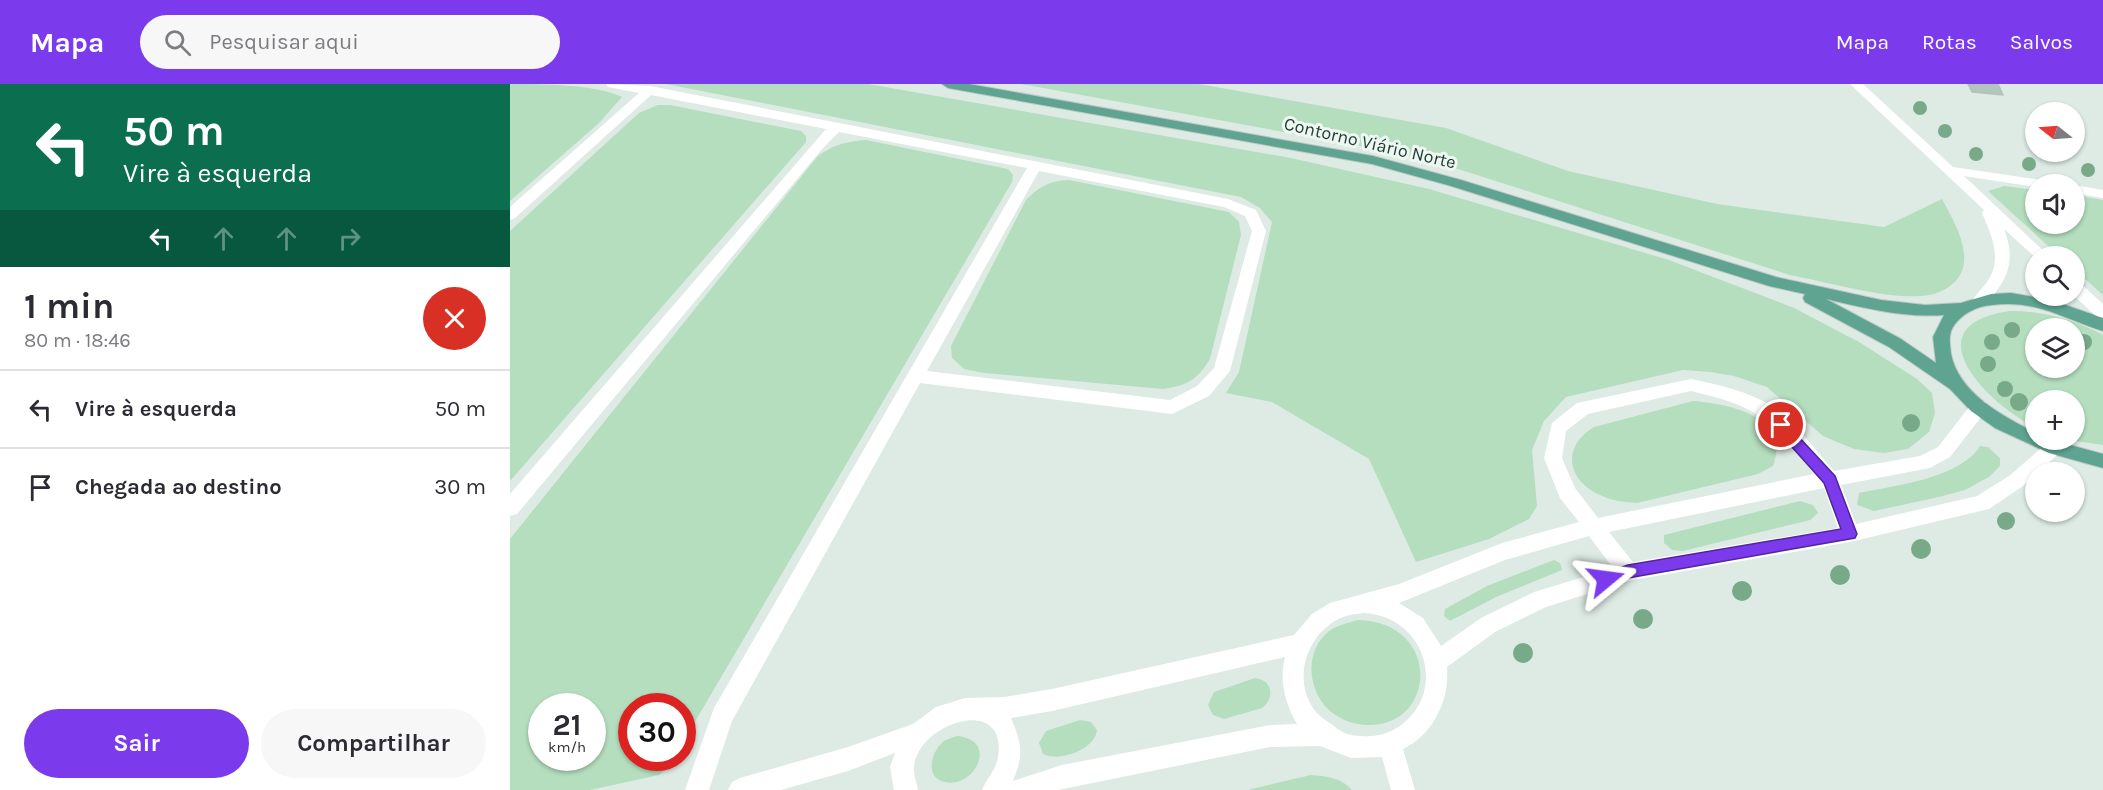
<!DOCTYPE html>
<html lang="pt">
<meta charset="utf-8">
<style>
body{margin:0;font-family:Karla,sans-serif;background:#f7f7f7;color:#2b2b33;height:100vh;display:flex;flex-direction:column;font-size:22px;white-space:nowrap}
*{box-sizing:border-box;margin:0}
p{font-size:20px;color:#7c7c81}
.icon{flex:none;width:33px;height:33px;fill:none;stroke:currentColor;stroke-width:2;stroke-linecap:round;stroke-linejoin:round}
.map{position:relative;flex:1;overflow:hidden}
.drawer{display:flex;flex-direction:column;background:#fff;width:510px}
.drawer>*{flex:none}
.hud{background:#0b6e4f;color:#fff;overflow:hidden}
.needle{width:39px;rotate:287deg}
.buttons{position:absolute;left:1515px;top:18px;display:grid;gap:12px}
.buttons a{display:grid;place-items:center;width:60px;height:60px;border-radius:50%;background:#fff;box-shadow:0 2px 4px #0004;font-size:30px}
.speed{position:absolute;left:18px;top:609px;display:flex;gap:12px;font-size:30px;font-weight:700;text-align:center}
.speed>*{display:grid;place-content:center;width:78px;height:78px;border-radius:50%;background:#fff;box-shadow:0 2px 4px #0004;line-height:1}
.speed small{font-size:15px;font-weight:400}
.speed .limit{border:9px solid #d22;background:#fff;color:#111}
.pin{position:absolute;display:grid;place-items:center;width:51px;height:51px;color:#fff;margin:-26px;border:3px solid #fff;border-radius:50%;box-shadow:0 2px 6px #0007}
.me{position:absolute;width:66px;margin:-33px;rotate:74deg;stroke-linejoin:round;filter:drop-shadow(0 0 4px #0008)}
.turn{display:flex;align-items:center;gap:21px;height:126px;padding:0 24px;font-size:27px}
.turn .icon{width:78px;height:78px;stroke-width:2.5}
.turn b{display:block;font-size:42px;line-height:51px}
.lanes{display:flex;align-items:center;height:57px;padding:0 24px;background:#0003;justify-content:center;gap:30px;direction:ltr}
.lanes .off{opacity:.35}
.round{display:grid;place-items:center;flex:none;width:63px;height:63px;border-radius:32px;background:#f7f7f7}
.head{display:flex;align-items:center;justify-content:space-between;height:102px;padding:0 24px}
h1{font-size:36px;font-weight:700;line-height:45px}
.action{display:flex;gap:12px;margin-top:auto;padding:12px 24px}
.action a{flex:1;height:69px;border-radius:36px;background:#7c3aed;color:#fff;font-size:24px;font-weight:700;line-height:69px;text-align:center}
.action a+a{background:#f7f7f7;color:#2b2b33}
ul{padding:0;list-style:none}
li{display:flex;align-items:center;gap:18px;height:78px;padding:0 24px;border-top:2px solid #e1e1e2}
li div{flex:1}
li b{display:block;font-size:22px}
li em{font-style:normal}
header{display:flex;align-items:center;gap:36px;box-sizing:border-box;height:84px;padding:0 30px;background:#7c3aed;color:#fff}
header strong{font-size:28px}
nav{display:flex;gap:33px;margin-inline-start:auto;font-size:21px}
.search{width:420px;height:54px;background:#f7f7f7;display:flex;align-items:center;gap:15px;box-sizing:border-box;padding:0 21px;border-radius:33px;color:#7c7c81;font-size:22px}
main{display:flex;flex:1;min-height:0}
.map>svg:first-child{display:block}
.green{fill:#b4debe;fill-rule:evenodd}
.building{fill:#b2c6bd;stroke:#afc5bb;stroke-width:1.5}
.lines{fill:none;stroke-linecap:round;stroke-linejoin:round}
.major-casing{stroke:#c0c8c6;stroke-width:2}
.minor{fill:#fff;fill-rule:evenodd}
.major{fill:#5ea490;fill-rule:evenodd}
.tree{fill:#78aa8a}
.route{fill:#7c3aed;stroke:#51269a;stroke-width:1.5}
.labels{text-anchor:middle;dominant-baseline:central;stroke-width:6;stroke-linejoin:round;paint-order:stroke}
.far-street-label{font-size:18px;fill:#1e3b32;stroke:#eef7f2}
</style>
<header>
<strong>Mapa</strong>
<div class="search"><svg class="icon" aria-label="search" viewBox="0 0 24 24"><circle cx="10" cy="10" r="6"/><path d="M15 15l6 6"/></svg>Pesquisar aqui</div>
<nav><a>Mapa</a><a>Rotas</a><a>Salvos</a></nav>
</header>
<main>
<section class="drawer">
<div class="hud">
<div class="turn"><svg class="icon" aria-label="left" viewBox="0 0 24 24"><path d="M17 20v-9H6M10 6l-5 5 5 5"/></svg><div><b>50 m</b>Vire à esquerda</div></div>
<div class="lanes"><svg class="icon" aria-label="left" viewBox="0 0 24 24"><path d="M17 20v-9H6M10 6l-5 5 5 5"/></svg><svg class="icon off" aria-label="ahead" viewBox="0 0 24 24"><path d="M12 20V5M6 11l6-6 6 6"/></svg><svg class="icon off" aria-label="ahead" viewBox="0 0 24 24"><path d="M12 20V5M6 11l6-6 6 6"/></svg><svg class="icon off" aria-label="right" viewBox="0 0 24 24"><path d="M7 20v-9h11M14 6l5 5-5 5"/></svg></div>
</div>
<div class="head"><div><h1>1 min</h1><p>80 m · 18:46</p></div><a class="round" style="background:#d93025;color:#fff"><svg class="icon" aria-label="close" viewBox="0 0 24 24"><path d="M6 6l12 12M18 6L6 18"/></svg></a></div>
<ul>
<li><svg class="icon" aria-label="left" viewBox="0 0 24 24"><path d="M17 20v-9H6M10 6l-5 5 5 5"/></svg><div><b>Vire à esquerda</b></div><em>50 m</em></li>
<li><svg class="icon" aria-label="arrive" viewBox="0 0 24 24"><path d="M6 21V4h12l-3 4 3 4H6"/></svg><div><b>Chegada ao destino</b></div><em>30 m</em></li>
</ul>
<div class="action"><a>Sair</a><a>Compartilhar</a></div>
</section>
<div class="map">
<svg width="1593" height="706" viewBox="0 0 1593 706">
<rect width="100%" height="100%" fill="#ddebe4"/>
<path class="green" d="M0,0C32,0 85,0 112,13L89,39L0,117Z
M156,0H358L781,74L919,105L1159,176L1284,224L1349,258L1407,295L1422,309L1425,329L1419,348L1398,365L1374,369L1344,365L1313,352L1257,303L1224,292L1200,288L1173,286L1056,313L1034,337L1022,366L1027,422L1019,435L979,455L906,478L859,375L762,318L716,309L729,288L762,138L750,124L731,113Z
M511,0H689L936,44L1058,87L1207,120L1374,143L1432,115C1441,132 1452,150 1454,170C1457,196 1434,211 1411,212C1376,215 1316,198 1280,191L948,85L894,70Z
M148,21H160L291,47L296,52V58L0,397V147L129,29Z
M356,56L498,85L503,91L502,98L183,641L173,666L172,622H122V674H167L165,676L149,691L80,706H0V455L307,73C322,61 337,57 356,56ZM82,622V674H32V622Z
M559,96L719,128L729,138L731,151L700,275C686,297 678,301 653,305L474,289L454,285L442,274L441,262L516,116C530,102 540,97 559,96Z
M1494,102L1525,106L1526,140H1564L1565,111L1593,116V211L1565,186L1564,172H1549L1478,107Z
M1500,227C1533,227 1564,235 1593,251V361L1559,356H1564V316H1526L1525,343C1476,319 1400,241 1500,227ZM1526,244H1564V284H1526Z
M1183,317C1219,320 1282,332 1263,382L1248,390L1127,419C1114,418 1102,417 1090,411C1057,396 1051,363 1084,343Z
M1470,362L1478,363L1490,374V382L1479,393L1455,406L1429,413L1364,427L1347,421L1349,409C1383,402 1451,394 1470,362Z
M1290,417L1303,421L1308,429L1300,436L1173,467L1162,466L1154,459V451Z
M1044,476L1050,479L1052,486L986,513L940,537L934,532L935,525L977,502Z
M848,536C933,538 927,645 855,641C840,640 825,633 815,622C797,601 796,566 818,548C827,541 838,539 848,536Z
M745,594C763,596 765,614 752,624L714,635L703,631L698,621L704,608Z
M570,636L581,638L587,646C585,666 549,678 533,670L529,659L536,647Z
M447,652C490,656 464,705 435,698C414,694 421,667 434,657C438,655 443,653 447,652Z
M801,691C816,692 832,694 842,706H737Z"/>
<path class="building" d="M1458,0H1488L1493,11L1462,8Z"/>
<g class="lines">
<g class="major-casing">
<path id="major" d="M432,0H459L863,72L951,96L1266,193L1371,216L1415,221L1451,219L1481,210L1501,209L1541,216L1593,234V247C1554,235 1526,215 1482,221C1467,222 1451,230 1443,243C1438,251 1440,260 1441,270C1449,309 1492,332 1526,349V356H1542L1593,370V384L1539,369L1485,344L1461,327L1440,305L1379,263L1295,218L1293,214L1295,210L1259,202L941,102L862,80L438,4ZM1316,215C1355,224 1394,234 1434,231L1423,253L1426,279L1391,255Z"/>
</g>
<path class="minor" d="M96,0L140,2L718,115L746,126L756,147L720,287L699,312L662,330L410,299L222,637L199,706H175L204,624L517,84L329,48L313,64L7,430L0,432V410L316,45L141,11L5,134L0,136V123L129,9L98,3ZM529,87L714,123L735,132L742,147L704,284L687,302L660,316L417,287Z
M1340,0H1353L1443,83L1538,97L1540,100H1526V103L1454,92L1539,172H1526V174L1494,145C1507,179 1497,195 1475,222H1463L1461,218C1466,210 1474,203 1479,195C1492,173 1481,150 1472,129L1474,126Z
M1564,101L1593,106V114L1564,109Z
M1564,198L1570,199L1593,220V235L1587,233L1564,212Z
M1181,295C1209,301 1239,307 1263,323C1287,340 1305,366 1324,387L1410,372L1428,363L1463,318L1469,316L1475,318L1478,323L1475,328L1440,373L1420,384L1331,401L1346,440L1467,412L1499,392L1536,360L1542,358L1548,360L1551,365L1548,370L1513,402L1479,425L1340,458L1118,497L1036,523L985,548L937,583C940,616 923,651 893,665L905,706H881L872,673L841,674L810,662L760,663L548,706H499L501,702L499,706H472C477,694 486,686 488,673C498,609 407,639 404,683C403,690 407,699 408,706H384L380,683L385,669L338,687L271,706H218L222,698L230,694L338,663L403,640L426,623L455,614L494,613L542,605L784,551L802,530L820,519L889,500L992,459L1069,438L1050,414L1034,374L1042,339L1067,319ZM1181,307C1205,313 1230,318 1250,333C1271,347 1288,371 1304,390L1088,434L1065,404L1052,374L1056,347L1078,330ZM1314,404L1328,444L1123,478L1099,448ZM1079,452L1103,484L1024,508L971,534L931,562L913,534L889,519L995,476ZM855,529C890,531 917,559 916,595C915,614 906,630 891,641C879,650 866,653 852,652C840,652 832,649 824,642C816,636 809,633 803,624C782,593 798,547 833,533C840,530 848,530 855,529ZM775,573C769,597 775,619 787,640L760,641L552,681L503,697C514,670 512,660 501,634L542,627Z"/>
<use href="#major" class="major"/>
</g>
<g class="tree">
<circle cx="1410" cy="24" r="7"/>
<circle cx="1435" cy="47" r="7"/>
<circle cx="1466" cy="70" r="7"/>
<circle cx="1519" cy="80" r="7"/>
<circle cx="1578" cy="86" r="7"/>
<circle cx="1502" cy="246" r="8"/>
<circle cx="1482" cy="258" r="8"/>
<circle cx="1574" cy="258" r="8"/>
<circle cx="1478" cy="280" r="8"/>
<circle cx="1495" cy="305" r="8"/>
<circle cx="1509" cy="318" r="9"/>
<circle cx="1401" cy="339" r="9"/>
<circle cx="1496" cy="437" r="9"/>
<circle cx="1411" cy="465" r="10"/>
<circle cx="1330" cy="491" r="10"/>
<circle cx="1232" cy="507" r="10"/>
<circle cx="1133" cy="535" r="10"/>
<circle cx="1013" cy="569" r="10"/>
</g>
<path class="route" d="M1271,336L1275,338L1325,392L1347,450L1345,454L1118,494L1096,501L1091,499L1089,495L1091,490L1118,481L1331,445L1314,399L1266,345L1264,341Z"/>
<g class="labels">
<g class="far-street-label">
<text transform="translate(860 59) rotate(13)">Contorno Viário Norte</text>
</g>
</g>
</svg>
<div class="buttons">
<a><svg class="needle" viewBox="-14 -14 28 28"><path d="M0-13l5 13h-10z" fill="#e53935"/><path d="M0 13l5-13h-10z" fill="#7c7c81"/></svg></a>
<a><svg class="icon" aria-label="sound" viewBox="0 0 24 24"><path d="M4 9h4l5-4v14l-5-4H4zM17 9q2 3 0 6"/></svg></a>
<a><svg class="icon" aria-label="search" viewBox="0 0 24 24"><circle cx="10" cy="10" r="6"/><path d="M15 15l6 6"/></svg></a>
<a><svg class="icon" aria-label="layers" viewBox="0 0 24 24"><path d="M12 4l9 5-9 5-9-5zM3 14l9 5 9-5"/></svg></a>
<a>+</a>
<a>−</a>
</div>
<div class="speed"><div>21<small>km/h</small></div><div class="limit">30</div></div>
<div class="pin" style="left:1271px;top:341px;background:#d93025"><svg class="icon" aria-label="arrive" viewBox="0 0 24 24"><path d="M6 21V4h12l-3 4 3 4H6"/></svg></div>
<svg class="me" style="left:1096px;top:495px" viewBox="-20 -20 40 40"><path d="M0-17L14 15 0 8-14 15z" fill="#7c3aed" stroke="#fff" stroke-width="4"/></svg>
</div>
</main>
